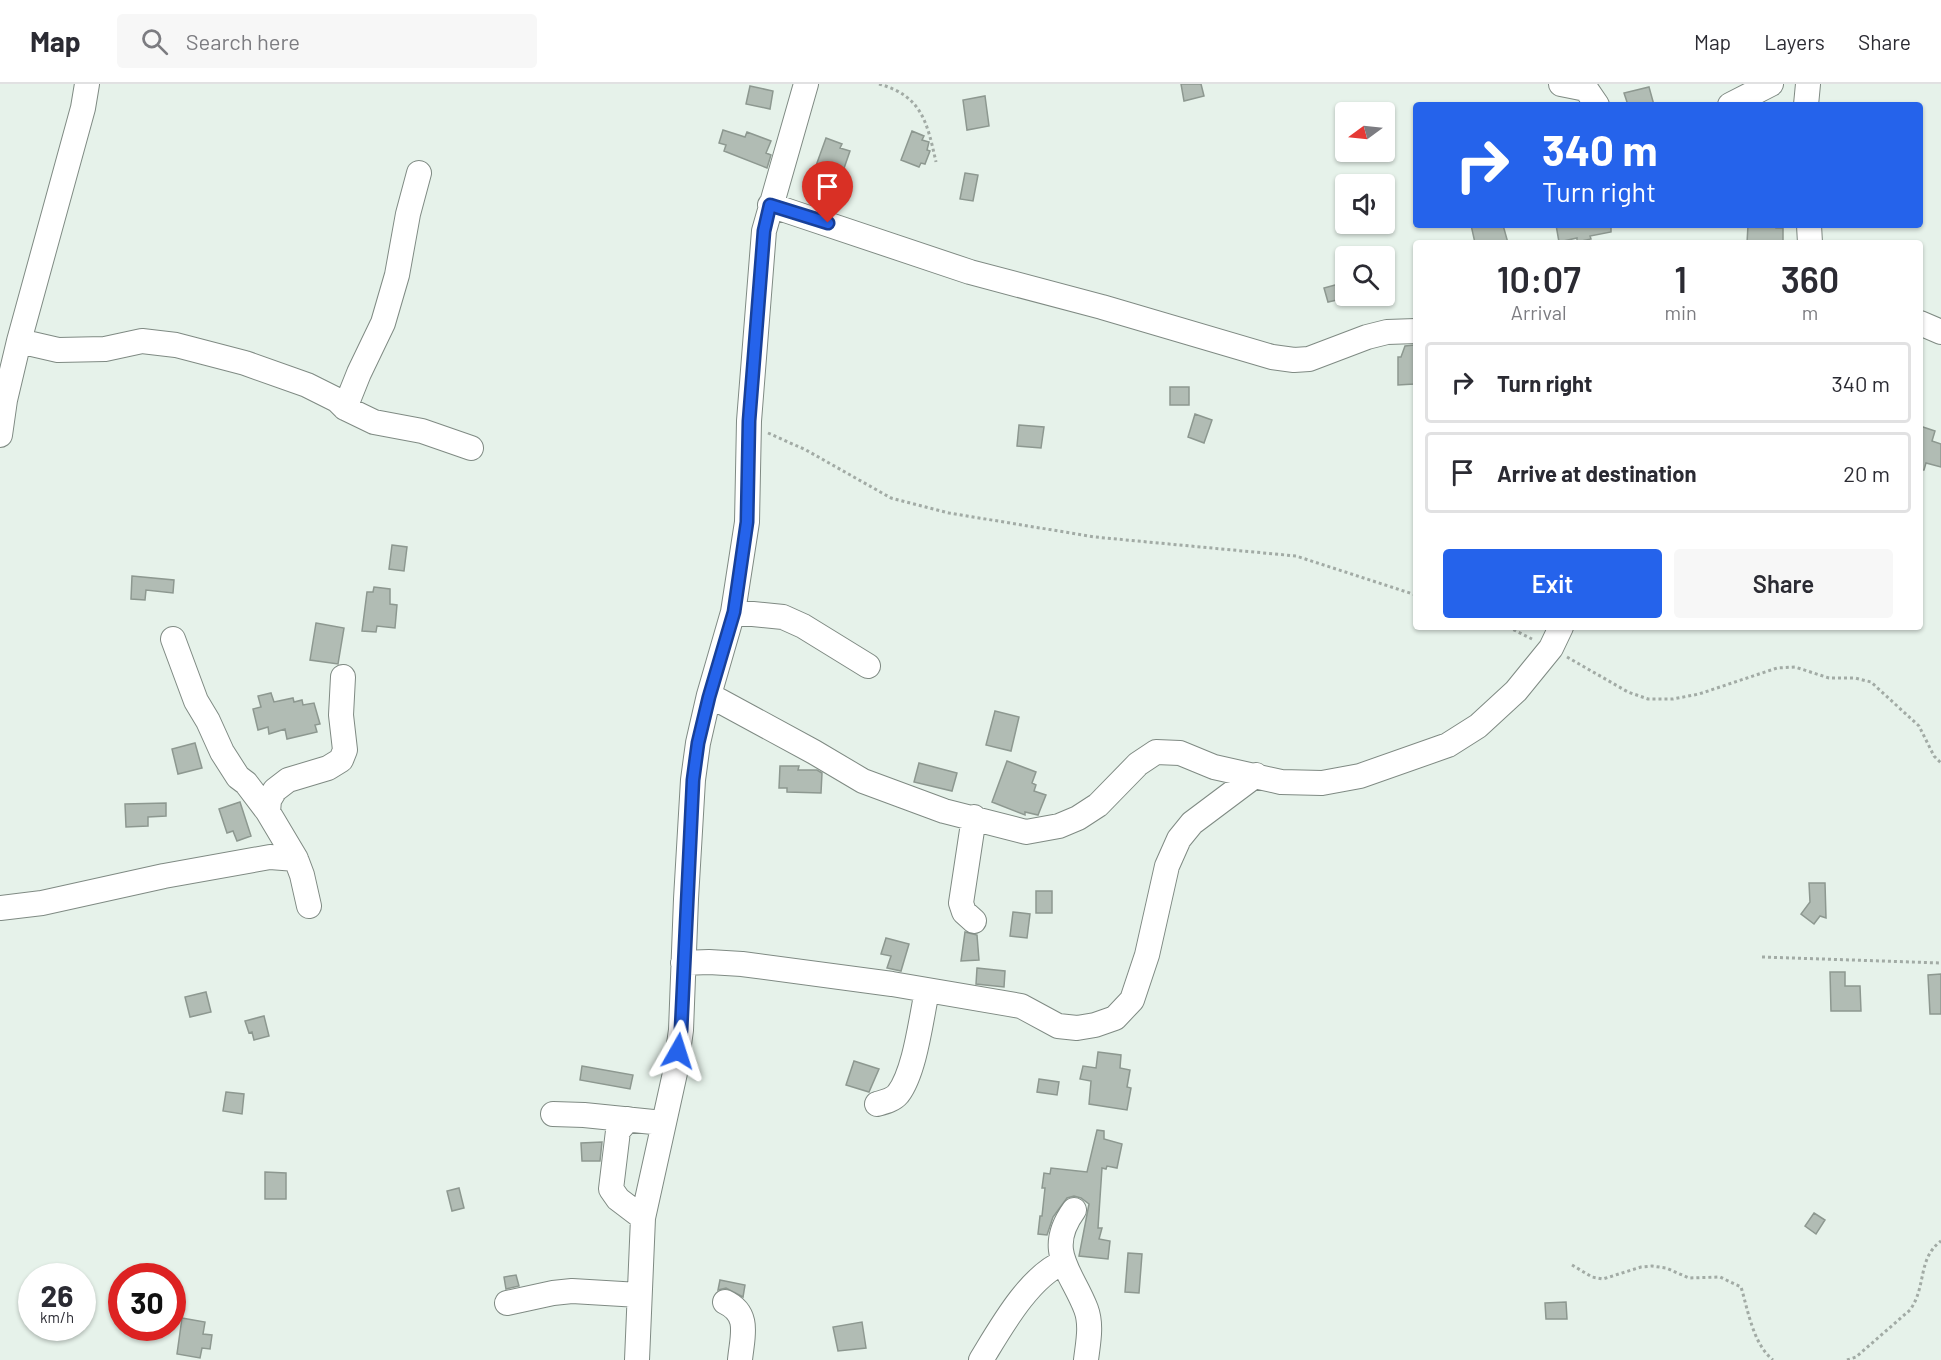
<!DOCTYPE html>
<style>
body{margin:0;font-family:Barlow,sans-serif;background:#f7f7f7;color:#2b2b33;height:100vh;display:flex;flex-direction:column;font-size:22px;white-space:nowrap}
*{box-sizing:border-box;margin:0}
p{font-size:20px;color:#7c7c81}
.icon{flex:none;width:33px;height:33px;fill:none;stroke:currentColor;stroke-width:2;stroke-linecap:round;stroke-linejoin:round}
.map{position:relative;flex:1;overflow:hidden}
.panel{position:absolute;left:1413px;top:156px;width:510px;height:390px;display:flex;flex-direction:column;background:#fff;border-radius:6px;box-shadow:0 2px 4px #0004}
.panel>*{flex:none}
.guide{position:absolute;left:1413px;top:18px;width:510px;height:126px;border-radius:6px;box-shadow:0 2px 4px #0004;background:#2563eb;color:#fff;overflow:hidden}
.needle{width:39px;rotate:255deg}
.buttons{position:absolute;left:1335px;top:18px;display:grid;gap:12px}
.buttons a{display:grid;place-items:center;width:60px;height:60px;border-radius:6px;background:#fff;box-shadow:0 2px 4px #0004;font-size:30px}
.speed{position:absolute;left:18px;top:1179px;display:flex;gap:12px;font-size:30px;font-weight:700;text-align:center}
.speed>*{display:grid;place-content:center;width:78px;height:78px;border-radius:50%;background:#fff;box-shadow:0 2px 4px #0004;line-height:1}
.speed small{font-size:15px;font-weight:400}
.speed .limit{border:9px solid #d22;background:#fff;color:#111}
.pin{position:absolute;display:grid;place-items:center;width:51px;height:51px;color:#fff;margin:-62px -26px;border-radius:50% 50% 50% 0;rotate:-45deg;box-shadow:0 0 6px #0007}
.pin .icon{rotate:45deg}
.me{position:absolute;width:66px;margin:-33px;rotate:6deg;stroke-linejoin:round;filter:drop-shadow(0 0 4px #0008)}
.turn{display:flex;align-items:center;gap:21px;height:126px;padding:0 30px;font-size:27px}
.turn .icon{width:78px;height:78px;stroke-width:2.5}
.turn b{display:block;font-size:42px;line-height:51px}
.eta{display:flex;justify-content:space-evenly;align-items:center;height:102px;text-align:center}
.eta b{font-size:36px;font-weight:600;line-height:42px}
.primary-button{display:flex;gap:12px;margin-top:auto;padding:12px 30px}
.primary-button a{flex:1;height:69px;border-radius:6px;background:#2563eb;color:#fff;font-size:24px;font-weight:600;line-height:69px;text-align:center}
.primary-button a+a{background:#f7f7f7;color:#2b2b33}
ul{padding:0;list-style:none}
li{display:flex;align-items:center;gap:18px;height:81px;margin:0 12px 9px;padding:0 18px;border:3px solid #e1e1e2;border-radius:6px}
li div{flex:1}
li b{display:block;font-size:22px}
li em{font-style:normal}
header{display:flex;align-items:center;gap:36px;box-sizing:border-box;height:84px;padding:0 30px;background:#fff;border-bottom:2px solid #e1e1e2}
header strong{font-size:28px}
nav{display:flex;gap:33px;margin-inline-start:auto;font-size:21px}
.search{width:420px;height:54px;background:#f7f7f7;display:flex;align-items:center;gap:15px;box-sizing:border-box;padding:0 21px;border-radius:6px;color:#7c7c81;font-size:22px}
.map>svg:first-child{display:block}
.building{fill:#b1bcb4;stroke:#8d9890;stroke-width:1.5}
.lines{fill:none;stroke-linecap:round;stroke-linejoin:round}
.minor-casing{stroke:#7f8a83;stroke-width:26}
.path{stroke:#a2aba5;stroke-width:3;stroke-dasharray:3 3;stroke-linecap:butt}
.minor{stroke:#fff;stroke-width:24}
.route-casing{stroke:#184099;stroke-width:15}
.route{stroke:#2563eb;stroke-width:10}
</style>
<header>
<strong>Map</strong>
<div class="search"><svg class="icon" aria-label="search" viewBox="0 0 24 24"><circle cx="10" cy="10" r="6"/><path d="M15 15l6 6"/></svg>Search here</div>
<nav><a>Map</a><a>Layers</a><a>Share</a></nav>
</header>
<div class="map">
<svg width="1941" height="1276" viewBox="0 0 1941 1276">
<rect width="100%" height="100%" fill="#e6f2ea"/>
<path class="building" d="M1181,0H1201L1204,12L1184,17Z
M750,2L773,7L770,25L746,20Z
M1649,3L1654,21H1628L1624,9Z
M985,12L989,42L967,46L963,16Z
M723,46L745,53L747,48L771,57L766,69L771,71L767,84L724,67L726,61L719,59Z
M912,47L924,52L922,56L929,58L927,66L930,67L925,80L921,79L919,83L901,76Z
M826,54L842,60L840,64L850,67L842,90L838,89L833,103L820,98L821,93L813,90Z
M965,89L978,91L973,117L960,115Z
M1471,141H1503L1508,159H1475Z
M1556,141H1611V148L1590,152L1591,155L1577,158V154L1559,158Z
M1748,141H1776V144H1783V159H1747Z
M1346,198V214L1328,218L1324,204Z
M1414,261V300L1398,301V273H1401L1405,262Z
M1170,303H1189V321H1170Z
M1195,330L1212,336L1204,359L1188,353Z
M1019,341L1044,343L1041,364L1017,362Z
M1920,342L1935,347L1932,357L1941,360V383L1926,379L1924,386H1920Z
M392,461L407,463L404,487L389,485Z
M132,492L174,496L173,509L146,506L145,516L131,515Z
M374,503L390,505V520L397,521L395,544L377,542L376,548L362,547L367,508H373Z
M316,539L344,544L338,580L310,576Z
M271,609L274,618L293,614L294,618L302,616L303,621L314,619L320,640L315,641L317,648L287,655L285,645L269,650L268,643L258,646L253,625L261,623L258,612Z
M995,627L1019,633L1011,667L986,661Z
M195,659L202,684L178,690L172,665Z
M1007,677L1036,688L1032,699L1036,701L1034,707L1046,711L1038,731L1025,728V731L992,718Z
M919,679L957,689L952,707L914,698Z
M780,682H799L798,686H817L822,689L821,709L787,708V704H779Z
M240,718L251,752L237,757L233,747L227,749L219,725Z
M166,719V732L148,733V742L126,743L125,720Z
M1809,799H1825L1826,834L1820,832L1814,840L1801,830L1810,818Z
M1036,807H1052V829H1036Z
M1013,828L1030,830L1027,854L1010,852Z
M965,848L977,851L979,876L961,877Z
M886,854L909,860L901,887L887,884L891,872L881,870Z
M977,884L1005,887L1004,903L976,900Z
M1830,888H1845V902H1860L1861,927H1831Z
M1941,890V930H1930L1928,891Z
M206,908L211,928L190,933L185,913Z
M264,932L269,952L254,956L252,948L249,949L245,937Z
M1098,968L1121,971L1120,984L1130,986L1127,1003L1131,1004L1127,1026L1089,1020L1091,997L1080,995L1083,982L1096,984Z
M854,977L879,985L869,1008L846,1001Z
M582,982L633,991L630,1005L580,996Z
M1039,995L1059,998L1057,1011L1037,1008Z
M226,1008L244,1010L242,1030L223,1027Z
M1097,1046L1104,1047V1055L1122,1060L1117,1084L1107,1082L1106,1085L1102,1084L1098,1144H1102L1099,1155L1110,1157L1108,1175L1079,1172L1089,1120L1081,1114L1074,1112L1067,1114L1053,1133L1047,1151L1038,1150L1040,1132H1042L1045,1104H1042L1044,1089L1050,1090L1051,1084L1087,1088Z
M602,1058L600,1077H582L581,1059Z
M265,1088L286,1089V1115H265Z
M459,1104L464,1124L452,1127L447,1107Z
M1814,1129L1825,1136L1816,1150L1805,1142Z
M1128,1169L1142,1170L1139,1209L1125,1208Z
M516,1191L519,1202L506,1205L504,1193Z
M720,1196L745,1201L743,1213L726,1204L718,1206Z
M1566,1218L1567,1235H1546L1545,1219Z
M182,1234L205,1238L203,1250L212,1251L210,1265L202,1264L200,1274L177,1270Z
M862,1238L866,1264L838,1267L833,1243Z"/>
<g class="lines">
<g class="minor-casing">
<path id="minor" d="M1561,0L1586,5L1597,21
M1730,21L1771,0
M1806,21L1808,0
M770,121L970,188L1102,223L1272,273L1294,276L1309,275L1367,253L1387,248L1416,247
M1809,141L1810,159
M1920,239L1941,248
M19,257L58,266L105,265L142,257L176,261L245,279L307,301L337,316L345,324L374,338L422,347L471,364
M345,324L359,289L383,239L397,191L408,130L419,89
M0,351L5,316L19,257L83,24L87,0
M733,528L783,533L803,542L868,582
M173,555L196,617L208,637L222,668L238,693L246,699L268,728
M709,611L814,668L863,697L944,727L1026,748L1059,742L1078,734L1098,721L1138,680L1156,668L1180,669L1214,683L1281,698L1322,699L1360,692L1448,661L1478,642L1516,607L1551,564L1561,543
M974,733L961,819L964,828L974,837
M296,775L268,728L269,716L275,706L288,696L328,684L341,676L345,666L341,631L343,593
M0,824L42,819L164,792L270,773L296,775L302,791L309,822
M683,879L709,878L742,880L892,900L1021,922L1058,942L1077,944L1095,941L1115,934L1132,916L1147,871L1167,782L1179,755L1192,739L1256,691
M877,1020C884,1018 893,1016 898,1010C915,988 921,935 927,907
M553,1030L584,1031L663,1039
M628,1035L618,1047L611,1105L618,1115L643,1134
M1074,1126C1044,1167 1072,1188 1086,1225C1092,1241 1088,1259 1086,1276
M725,1218C751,1230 742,1253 740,1276
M507,1219L553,1209L572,1207L639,1211
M637,1276L643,1134L675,989L681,946L686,815L693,696L698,659L709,611L733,528L747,438L749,337L764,147L806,0
M981,1276C1000,1245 1029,1192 1064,1178"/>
</g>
<path class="path" d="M879,0C922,12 927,38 936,78
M768,349L806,366L891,414L949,429L1095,453L1296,472L1416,511
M1508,543L1532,555
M1567,573L1628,608L1648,615H1673L1699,610L1777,584L1795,583L1829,594H1855L1871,598L1919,642L1934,672L1941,679
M1762,873L1941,879
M1572,1181L1592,1193L1603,1195L1641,1183L1652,1182L1666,1184L1689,1194L1720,1193L1741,1203C1748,1226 1753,1260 1773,1276
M1847,1276L1856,1273L1910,1226C1927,1202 1917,1175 1941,1157"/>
<use href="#minor" class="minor"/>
</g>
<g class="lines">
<g class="route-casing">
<path id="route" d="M678,967L681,946L693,696L698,659L709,613L734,528L747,438L749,337L764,147L770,121L828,139"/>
</g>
<use href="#route" class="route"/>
</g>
</svg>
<div class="buttons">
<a><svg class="needle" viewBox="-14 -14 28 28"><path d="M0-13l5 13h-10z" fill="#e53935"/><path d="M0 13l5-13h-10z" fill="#7c7c81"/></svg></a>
<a><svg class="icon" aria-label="sound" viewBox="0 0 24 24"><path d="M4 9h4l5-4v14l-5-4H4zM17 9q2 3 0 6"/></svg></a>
<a><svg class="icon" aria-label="search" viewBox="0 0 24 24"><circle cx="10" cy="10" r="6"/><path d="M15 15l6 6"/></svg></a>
</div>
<div class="speed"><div>26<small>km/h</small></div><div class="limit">30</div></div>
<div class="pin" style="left:828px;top:139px;background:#d93025"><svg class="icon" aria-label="arrive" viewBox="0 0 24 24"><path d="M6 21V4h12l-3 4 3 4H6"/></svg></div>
<svg class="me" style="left:678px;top:967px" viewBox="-20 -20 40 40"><path d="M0-17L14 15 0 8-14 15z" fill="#2563eb" stroke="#fff" stroke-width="4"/></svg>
<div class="guide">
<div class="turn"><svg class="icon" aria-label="right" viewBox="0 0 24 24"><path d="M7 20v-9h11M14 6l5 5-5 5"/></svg><div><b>340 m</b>Turn right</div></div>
</div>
<section class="panel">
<div class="eta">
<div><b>10:07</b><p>Arrival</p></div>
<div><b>1</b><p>min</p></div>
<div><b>360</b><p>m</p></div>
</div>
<ul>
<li><svg class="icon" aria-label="right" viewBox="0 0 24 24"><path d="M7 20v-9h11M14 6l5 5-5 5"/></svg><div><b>Turn right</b></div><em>340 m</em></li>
<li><svg class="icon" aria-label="arrive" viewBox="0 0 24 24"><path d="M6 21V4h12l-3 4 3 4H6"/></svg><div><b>Arrive at destination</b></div><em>20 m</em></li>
</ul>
<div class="primary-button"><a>Exit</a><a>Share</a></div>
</section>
</div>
